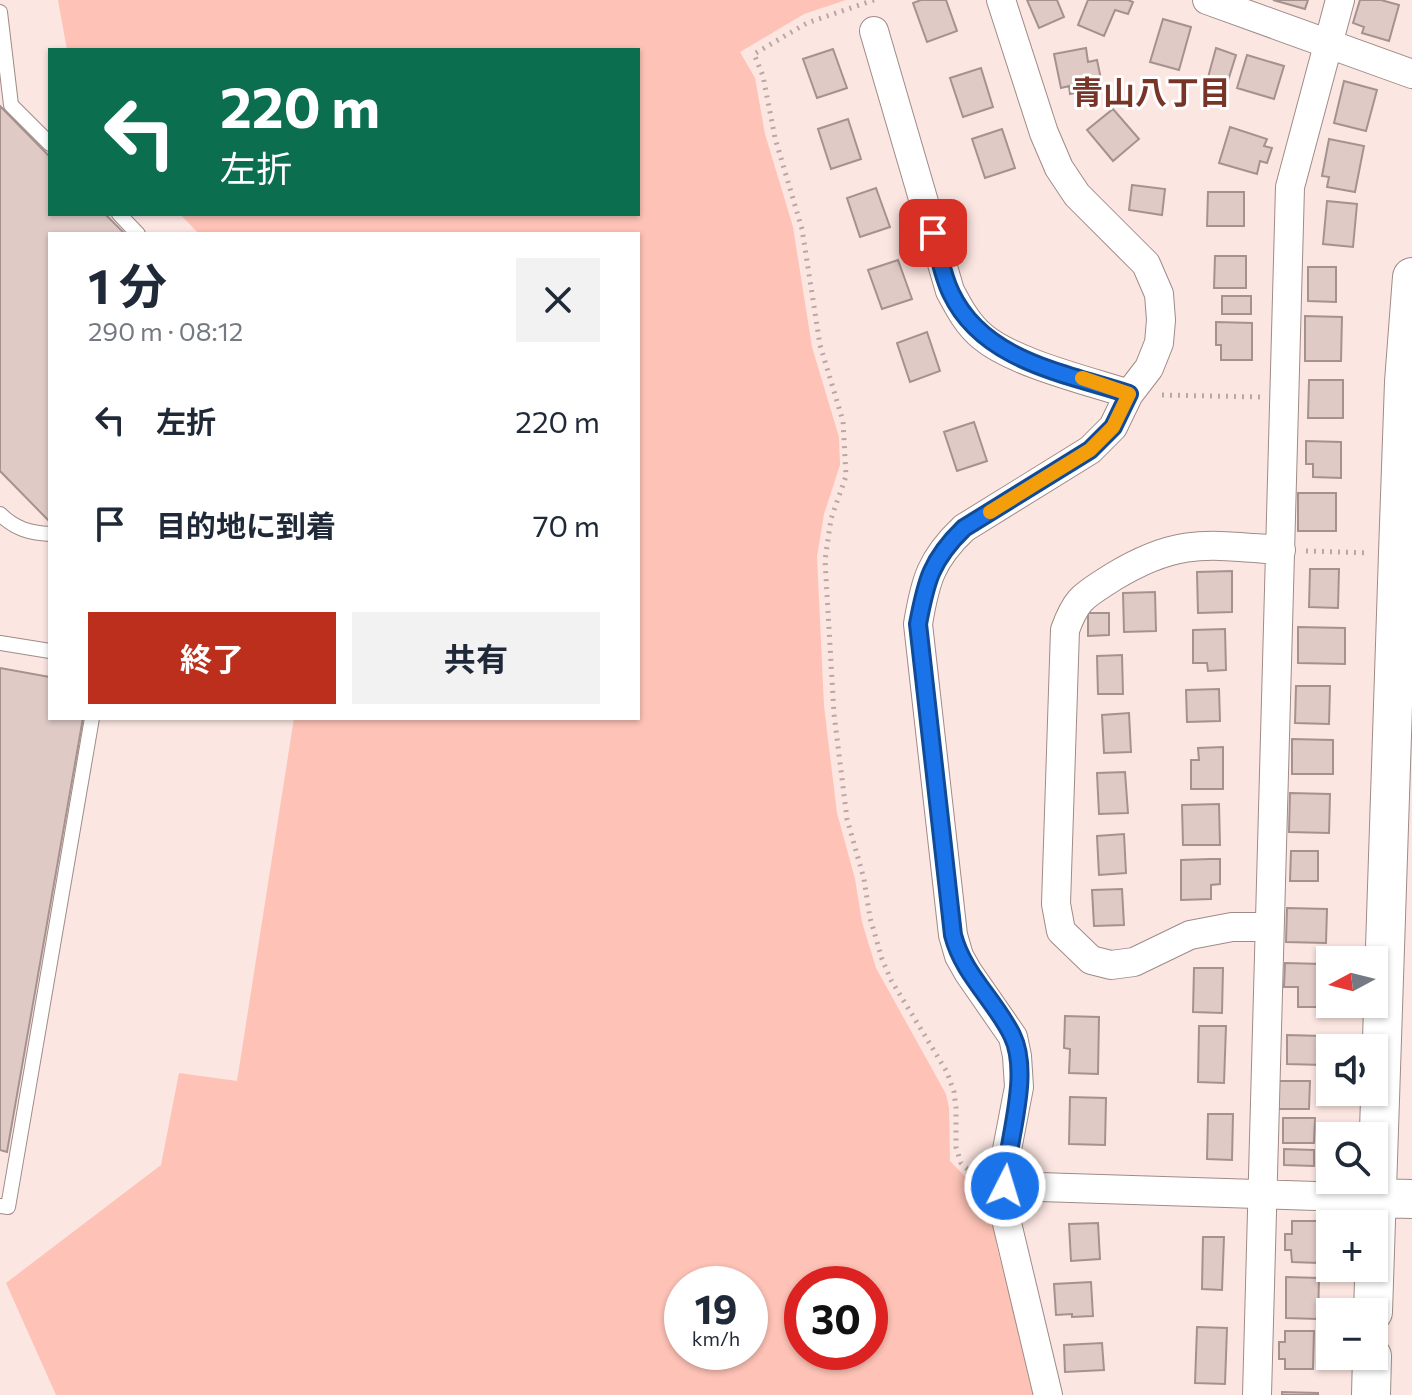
<!DOCTYPE html>
<html lang="ja">
<meta charset="utf-8">
<style>
body{margin:0;font-family:Commissioner,"Noto Sans JP",sans-serif;background:#f2f2f3;color:#1f2937;height:100vh;display:flex;flex-direction:column;font-size:30px;white-space:nowrap}
*{box-sizing:border-box;margin:0}
p{font-size:26px;color:#747a83}
.icon{flex:none;width:44px;height:44px;fill:none;stroke:currentColor;stroke-width:2;stroke-linecap:round;stroke-linejoin:round}
.map{position:relative;flex:1;overflow:hidden}
.drawer{position:absolute;left:48px;top:232px;width:592px;height:488px;display:flex;flex-direction:column;background:#fff;border-radius:0px;box-shadow:0 2px 6px #0004}
.drawer>*{flex:none}
.top-card{position:absolute;left:48px;top:48px;width:592px;height:168px;border-radius:0px;box-shadow:0 2px 6px #0004;background:#0b6e4f;color:#fff;overflow:hidden}
.needle{width:52px;rotate:263deg}
.tools{position:absolute;left:1316px;top:946px;display:grid;gap:16px}
.tools a{display:grid;place-items:center;width:72px;height:72px;border-radius:0px;background:#fff;box-shadow:0 2px 6px #0004;font-size:40px}
.speed{position:absolute;left:664px;top:1266px;display:flex;gap:16px;font-size:40px;font-weight:700;text-align:center}
.speed>*{display:grid;place-content:center;width:104px;height:104px;border-radius:50%;background:#fff;box-shadow:0 2px 6px #0004;line-height:1}
.speed small{font-size:20px;font-weight:400}
.speed .limit{border:12px solid #d22;background:#fff;color:#111}
.pin{position:absolute;display:grid;place-items:center;width:68px;height:68px;color:#fff;margin:-34px;border-radius:16px;box-shadow:0 4px 12px #0006}
.me{position:absolute;width:88px;margin:-44px;rotate:5deg;stroke-linejoin:round;filter:drop-shadow(0 0 6px #0008)}
.turn{display:flex;align-items:center;gap:28px;height:168px;padding:0 40px;font-size:36px}
.turn .icon{width:104px;height:104px;stroke-width:2.5}
.turn b{display:block;font-size:56px;line-height:68px}
.round{display:grid;place-items:center;flex:none;width:84px;height:84px;border-radius:0px;background:#f2f2f3}
.summary{display:flex;align-items:center;justify-content:space-between;height:136px;padding:0 40px}
h1{font-size:48px;font-weight:700;line-height:60px}
.button{display:flex;gap:16px;margin-top:auto;padding:16px 40px}
.button a{flex:1;height:92px;border-radius:0px;background:#bc2f1c;color:#fff;font-size:32px;font-weight:700;line-height:92px;text-align:center}
.button a+a{background:#f2f2f3;color:#1f2937}
ul{padding:0;list-style:none}
li{display:flex;align-items:center;gap:24px;height:104px;padding:0 40px}
li div{flex:1}
li b{display:block;font-size:30px}
li em{font-style:normal}
.map>svg:first-child{display:block}
.green{fill:#fec2b6;fill-rule:evenodd}
.building{fill:#dfcac6;stroke:#a5928e;stroke-width:2}
.lines{fill:none;stroke-linecap:round;stroke-linejoin:round}
.lane-casing{stroke:#9f8b87;stroke-width:16}
.street-casing{stroke:#9f8b87;stroke-width:30}
.secondary-casing{stroke:#9f8b87;stroke-width:40}
.path{stroke:#b9a7a4;stroke-width:5;stroke-dasharray:2 6;stroke-linecap:butt}
.lane{stroke:#fff;stroke-width:14}
.street{stroke:#fff;stroke-width:28}
.secondary{stroke:#fff;stroke-width:38}
.route-casing{stroke:#114b97;stroke-width:20}
.route{stroke:#1a73e8;stroke-width:14}
.slow{stroke:#f59e0b;stroke-width:14}
.labels{text-anchor:middle;dominant-baseline:central;stroke-width:6;stroke-linejoin:round;paint-order:stroke}
.neighbourhood-label{font-size:32px;font-weight:bold;fill:#793428;stroke:#fff}
</style>
<div class="map">
<svg width="1412" height="1395" viewBox="0 0 1412 1395">
<rect width="100%" height="100%" fill="#fce6e2"/>
<path class="green" d="M58,0H846L804,14L740,52L755,78L765,134L793,227L812,347L839,437L840,465L824,514L817,557L824,706L837,813L855,879L862,922L876,968L946,1094L949,1108L950,1161L981,1193L992,1210L997,1248L1037,1395H56L6,1283L161,1165L179,1073L237,1081L294,718H638V234H199L180,214H638V50H67ZM682,1284H750V1352H682ZM802,1284H870V1352H802Z"/>
<path class="building" d="M921,0H946L957,31L927,42L913,3Z
M1027,0H1057L1064,17L1039,28Z
M1088,0H1128L1133,2L1128,14L1115,10L1104,36L1078,25Z
M1273,0H1308L1305,9Z
M1360,0H1381L1399,5L1389,41L1362,33L1364,27L1353,23Z
M1163,19L1191,27L1179,70L1150,62Z
M1086,48L1088,62L1097,60L1101,79L1092,81L1094,89L1070,94L1069,86L1061,88L1054,54Z
M1216,48L1236,55L1226,87L1207,81Z
M833,49L847,88L817,98L803,59Z
M1247,55L1284,66L1274,99L1237,88Z
M981,68L993,107L963,117L950,78Z
M1344,81L1377,90L1366,131L1334,123Z
M0,106L50,157V214H105L125,234H50V522L0,471Z
M1113,109L1139,139L1113,161L1087,130Z
M848,119L861,159L831,169L818,129Z
M1230,127L1267,139L1264,146L1272,148L1267,163L1260,161L1257,174L1219,163Z
M1002,129L1015,168L985,178L972,139Z
M1329,139L1364,146L1355,192L1327,187L1329,177L1322,176Z
M1132,185L1165,189L1162,215L1129,210Z
M876,188L890,227L860,237L847,198Z
M1208,192H1244V226H1207Z
M1327,201L1357,204L1353,247L1323,244Z
M1215,256H1246V288H1214Z
M898,260L912,299L882,309L868,270Z
M1308,267H1336V302L1308,301Z
M1222,296H1251V314H1222Z
M1305,316L1342,317L1341,361H1305Z
M1216,322L1252,323V360H1221V345H1216Z
M927,332L940,371L910,382L897,343Z
M1309,380H1343V418H1308Z
M974,422L987,461L957,471L944,432Z
M1306,441L1341,442V478L1313,477V464H1306Z
M1298,493H1336V531H1298Z
M1310,569H1339L1338,608L1309,607Z
M1232,571V612L1198,613L1197,572Z
M1155,592L1156,631L1124,632L1123,593Z
M1088,613H1109V635L1088,636Z
M1298,627L1345,628V664L1298,663Z
M1225,629L1226,670L1208,671L1207,663H1193V630Z
M1122,655L1123,694H1098L1097,656Z
M0,668L50,677V718H83L7,1152L0,1150Z
M1296,686H1330L1329,724L1295,723Z
M1219,689L1220,721L1187,722L1186,690Z
M1129,713L1131,752L1104,753L1102,715Z
M1292,739L1333,740V774H1292Z
M1223,747V789H1191V760H1199L1198,748Z
M1125,772L1128,813L1099,814L1097,773Z
M1290,793L1330,794L1329,833L1289,832Z
M1219,804L1220,845H1183L1182,805Z
M1124,834L1126,873L1099,875L1097,836Z
M1291,851H1318V881H1290Z
M1210,859H1220V884L1211,885V899L1181,900V860Z
M1122,889L1124,925L1094,926L1092,890Z
M1287,908L1327,909L1326,943L1286,942Z
M1285,963L1322,964L1321,1007H1298V987H1284Z
M1194,968H1223L1222,1013L1193,1012Z
M1065,1016L1099,1017L1098,1074L1069,1073L1070,1049L1064,1048Z
M1199,1026H1226L1224,1083L1198,1082Z
M1287,1035L1323,1036V1065L1287,1064Z
M1278,1081H1310L1309,1109H1278Z
M1070,1097L1106,1098L1105,1145L1069,1144Z
M1208,1114H1233L1232,1160L1207,1159Z
M1283,1118H1315L1314,1143H1283Z
M1284,1149L1314,1150V1166L1284,1165Z
M1292,1221H1320L1319,1263L1292,1262L1291,1250H1285V1234H1292Z
M1098,1223L1100,1259L1071,1261L1069,1224Z
M1203,1237H1224L1222,1290L1202,1289Z
M1286,1277L1319,1278L1318,1319L1286,1318Z
M1091,1282L1093,1316L1072,1317V1314L1056,1315L1054,1284Z
M1197,1327L1227,1328L1225,1384L1195,1383Z
M1285,1331H1314L1313,1369H1285V1359H1279V1342H1285Z
M1102,1343L1104,1370L1065,1372L1064,1345Z
M1282,1392L1318,1393V1395H1282Z"/>
<g class="lines">
<g class="lane-casing">
<path id="lane" d="M0,12L11,105L50,144
M119,214L138,234
M0,514C15,529 30,533 50,534
M0,643L50,651
M0,1206L8,1207L92,718"/>
</g>
<g class="street-casing">
<path id="street" d="M1001,0L1044,133L1059,168L1077,195L1146,264L1159,294L1161,320L1159,343L1149,368L1129,394L1113,427L1090,450L964,528C931,559 925,581 918,624L953,935L959,956L968,972L1013,1037L1017,1056L1019,1087L1005,1160L1006,1219L1048,1395
M1207,0L1412,74
M874,31L950,291C959,308 968,325 983,337C1014,363 1089,381 1129,394
M1269,927H1232L1190,935L1134,962L1111,965L1091,960L1061,931L1056,904L1065,630C1077,597 1084,596 1113,577C1179,537 1208,545 1281,550
M1005,1186L1377,1198
M1257,1395L1290,187L1340,0"/>
</g>
<g class="secondary-casing">
<path id="secondary" d="M1377,1198L1412,1199
M1373,1312L1398,553L1404,382L1412,277
M1371,1395L1372,1356"/>
</g>
<path class="path" d="M874,0L807,23L754,54L763,76L775,138L802,229L820,345L843,421L846,476L831,519L825,560L834,714L847,819L864,879L870,918L882,959L891,980L947,1072L954,1092L956,1108V1147L961,1163L981,1181
M1162,395L1260,397
M1306,551L1368,553"/>
<use href="#lane" class="lane"/>
<use href="#street" class="street"/>
<use href="#secondary" class="secondary"/>
</g>
<g class="lines">
<g class="route-casing">
<path id="route" d="M933,233C939,253 942,275 951,293C983,361 1065,373 1129,394L1113,427L1090,450L964,528C931,560 926,581 918,624L953,935C963,974 994,999 1012,1035C1032,1076 1006,1142 1005,1186"/>
</g>
<use href="#route" class="route"/>
<path class="slow" d="M990,512L1090,450L1113,427L1129,394L1082,378"/>
</g>
<g class="labels">
<g class="neighbourhood-label">
<text x="1151" y="91">青山八丁目</text>
</g>
</g>
</svg>
<div class="tools">
<a><svg class="needle" viewBox="-14 -14 28 28"><path d="M0-13l5 13h-10z" fill="#e53935"/><path d="M0 13l5-13h-10z" fill="#747a83"/></svg></a>
<a><svg class="icon" aria-label="sound" viewBox="0 0 24 24"><path d="M4 9h4l5-4v14l-5-4H4zM17 9q2 3 0 6"/></svg></a>
<a><svg class="icon" aria-label="search" viewBox="0 0 24 24"><circle cx="10" cy="10" r="6"/><path d="M15 15l6 6"/></svg></a>
<a>+</a>
<a>−</a>
</div>
<div class="speed"><div>19<small>km/h</small></div><div class="limit">30</div></div>
<div class="pin" style="left:933px;top:233px;background:#d93025"><svg class="icon" aria-label="arrive" viewBox="0 0 24 24"><path d="M6 21V4h12l-3 4 3 4H6"/></svg></div>
<svg class="me" style="left:1005px;top:1186px" viewBox="-20 -20 40 40"><circle r="17" fill="#1a73e8" stroke="#fff" stroke-width="3"/><path d="M0-11L8 9 0 5-8 9z" fill="#fff"/></svg>
<div class="top-card">
<div class="turn"><svg class="icon" aria-label="left" viewBox="0 0 24 24"><path d="M17 20v-9H6M10 6l-5 5 5 5"/></svg><div><b>220 m</b>左折</div></div>
</div>
<section class="drawer">
<div class="summary"><div><h1>1 分</h1><p>290 m · 08:12</p></div><a class="round"><svg class="icon" aria-label="close" viewBox="0 0 24 24"><path d="M6 6l12 12M18 6L6 18"/></svg></a></div>
<ul>
<li><svg class="icon" aria-label="left" viewBox="0 0 24 24"><path d="M17 20v-9H6M10 6l-5 5 5 5"/></svg><div><b>左折</b></div><em>220 m</em></li>
<li><svg class="icon" aria-label="arrive" viewBox="0 0 24 24"><path d="M6 21V4h12l-3 4 3 4H6"/></svg><div><b>目的地に到着</b></div><em>70 m</em></li>
</ul>
<div class="button"><a>終了</a><a>共有</a></div>
</section>
</div>
